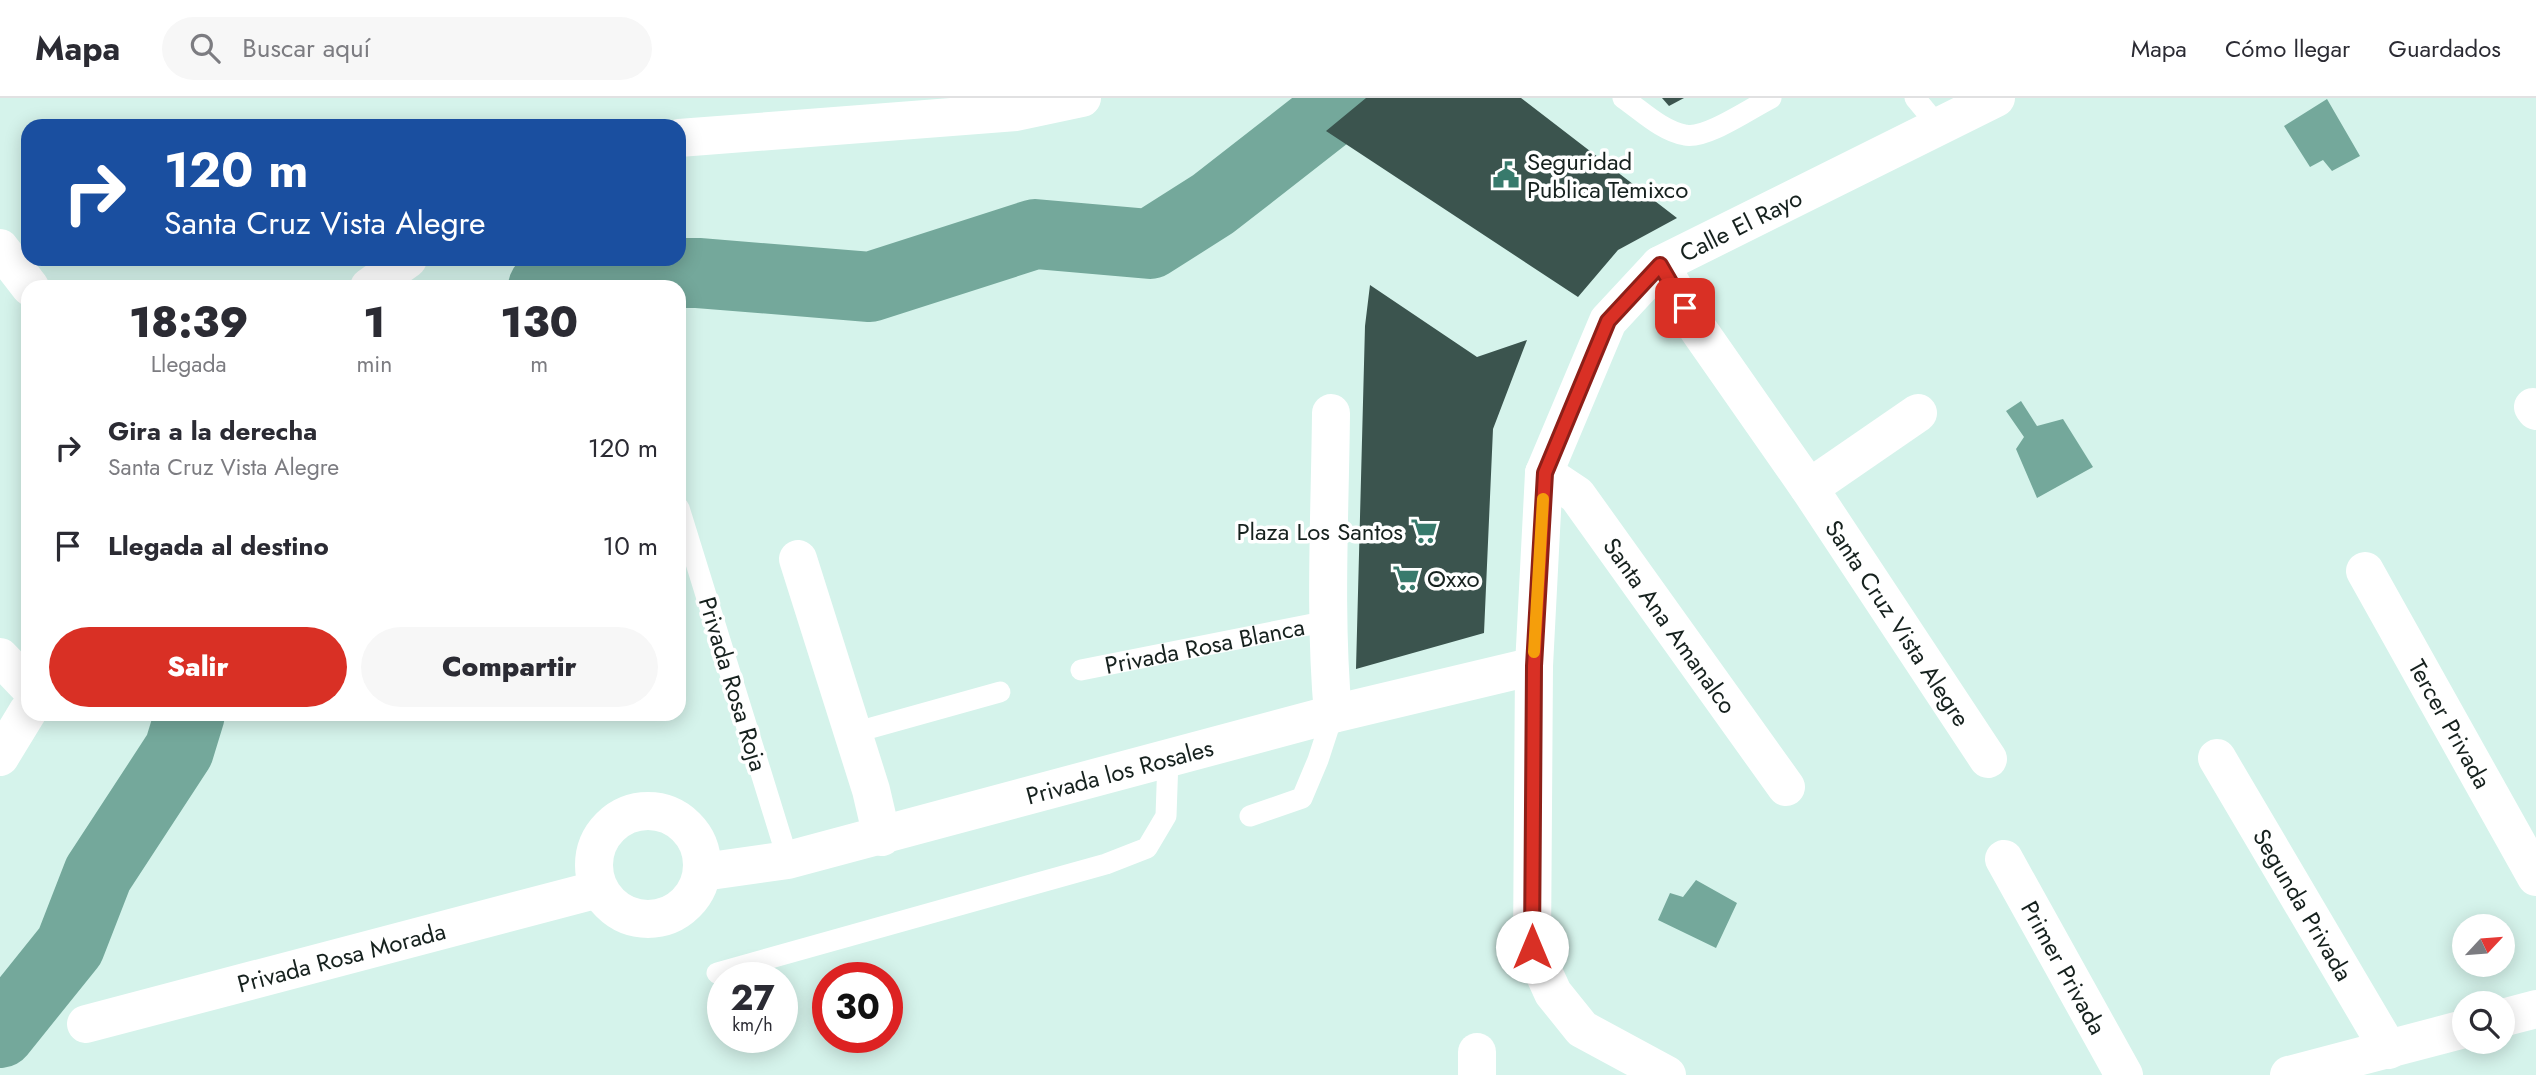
<!DOCTYPE html>
<html lang="es">
<meta charset="utf-8">
<style>
body{margin:0;font-family:Jost,sans-serif;background:#f7f7f7;color:#2b2b33;height:100vh;display:flex;flex-direction:column;font-size:26px;white-space:nowrap}
*{box-sizing:border-box;margin:0}
p{font-size:23px;color:#7c7c81}
.icon{flex:none;width:38px;height:38px;fill:none;stroke:currentColor;stroke-width:2;stroke-linecap:round;stroke-linejoin:round}
.map{position:relative;flex:1;overflow:hidden}
.side{position:absolute;left:21px;top:182px;width:665px;height:441px;display:flex;flex-direction:column;background:#fff;border-radius:21px;box-shadow:0 4px 18px #0003}
.side>*{flex:none}
.guide{position:absolute;left:21px;top:21px;width:665px;height:147px;border-radius:21px;box-shadow:0 4px 18px #0003;background:#1a4fa0;color:#fff;overflow:hidden}
.needle{width:46px;rotate:64deg}
.buttons{position:absolute;left:2452px;top:816px;display:grid;gap:14px}
.buttons a{display:grid;place-items:center;width:63px;height:63px;border-radius:50%;background:#fff;box-shadow:0 4px 18px #0003;font-size:35px}
.speed{position:absolute;left:707px;top:864px;display:flex;gap:14px;font-size:35px;font-weight:700;text-align:center}
.speed>*{display:grid;place-content:center;width:91px;height:91px;border-radius:50%;background:#fff;box-shadow:0 4px 18px #0003;line-height:1}
.speed small{font-size:18px;font-weight:400}
.speed .limit{border:10px solid #d22;background:#fff;color:#111}
.pin{position:absolute;display:grid;place-items:center;width:60px;height:60px;color:#fff;margin:-30px;border-radius:14px;box-shadow:0 4px 10px #0006}
.me{position:absolute;width:77px;margin:-38px;rotate:0deg;stroke-linejoin:round;filter:drop-shadow(0 0 5px #0008)}
.turn{display:flex;align-items:center;gap:24px;height:147px;padding:0 28px;font-size:32px}
.turn .icon{width:91px;height:91px;stroke-width:2.5}
.turn b{display:block;font-size:49px;line-height:60px}
.eta{display:flex;justify-content:space-evenly;align-items:center;height:119px;text-align:center}
.eta b{font-size:42px;font-weight:800;line-height:49px}
.button{display:flex;gap:14px;margin-top:auto;padding:14px 28px}
.button a{flex:1;height:80px;border-radius:42px;background:#d93025;color:#fff;font-size:28px;font-weight:800;line-height:80px;text-align:center}
.button a+a{background:#f7f7f7;color:#2b2b33}
ul{padding:0;list-style:none}
li{display:flex;align-items:center;gap:21px;height:98px;padding:0 28px}
li div{flex:1}
li b{display:block;font-size:26px}
li em{font-style:normal}
header{display:flex;align-items:center;gap:42px;box-sizing:border-box;height:98px;padding:0 35px;background:#fff;border-bottom:2px solid #e1e1e2}
header strong{font-size:33px}
nav{display:flex;gap:38px;margin-inline-start:auto;font-size:24px}
.search{width:490px;height:63px;background:#f7f7f7;display:flex;align-items:center;gap:18px;box-sizing:border-box;padding:0 24px;border-radius:38px;color:#7c7c81;font-size:26px}
.map>svg:first-child{display:block}
.water{fill:#74a89b}
.lines{fill:none;stroke-linecap:round;stroke-linejoin:round}
.river{stroke:#74a89b;stroke-width:70}
.building{fill:#3b544e}
.lane{stroke:#fff;stroke-width:21}
.street{stroke:#fff;stroke-width:38}
.route-casing{stroke:#8d1f18;stroke-width:18}
.route{stroke:#d93025;stroke-width:12}
.slow{stroke:#f59e0b;stroke-width:12}
.labels{text-anchor:middle;dominant-baseline:central;stroke-width:7;stroke-linejoin:round;paint-order:stroke}
.poi-label{font-size:24px;fill:#16211e;stroke:#fff;text-anchor:start}
.street-label{font-size:24px;fill:#16211e;stroke:#fff}
</style>
<header>
<strong>Mapa</strong>
<div class="search"><svg class="icon" aria-label="search" viewBox="0 0 24 24"><circle cx="10" cy="10" r="6"/><path d="M15 15l6 6"/></svg>Buscar aquí</div>
<nav><a>Mapa</a><a>Cómo llegar</a><a>Guardados</a></nav>
</header>
<div class="map">
<svg width="2536" height="977" viewBox="0 0 2536 977">
<rect width="100%" height="100%" fill="#d5f3eb"/>
<path class="water" d="M2327,1L2360,58L2332,73L2323,62L2310,69L2284,28Z
M2021,303L2037,328L2063,321L2093,369L2037,400L2016,351L2024,339L2006,313Z
M1696,782L1737,805L1716,850L1658,822L1670,795L1683,799Z"/>
<g class="lines">
<path class="river" d="M543,189L574,175H698L870,189L1035,136L1150,146L1213,106L1349,0
M0,935L70,848L98,776L179,652L190,616"/>
</g>
<path class="building" d="M1366,0H1521L1677,120L1618,152L1578,199L1326,33Z
M1662,0H1684L1669,8Z
M1370,187L1477,259L1527,242L1493,331L1484,535L1356,571L1365,228Z"/>
<g class="lines">
<g class="lane">
<path d="M1623,0C1642,13 1662,33 1685,37C1705,42 1751,10 1771,0"/>
<path d="M1915,0L1939,29"/>
<path d="M679,410L788,762"/>
<path id="s1" d="M1081,572L1328,523"/>
<path d="M853,635L1000,594"/>
<path d="M1250,718L1302,700L1318,662L1333,616"/>
<path d="M717,875L1106,766L1147,750L1166,718L1168,661"/>
</g>
<g class="street">
<path d="M679,40L1016,14L1082,0"/>
<path d="M0,150L30,189"/>
<path id="s2" d="M1660,167L1698,231L1809,390L1988,661"/>
<path d="M369,189L408,161"/>
<path d="M2533,309L2536,313"/>
<path d="M1331,315C1330,416 1324,517 1333,616"/>
<path id="s3" d="M1544,375L1577,397L1786,689"/>
<path d="M1809,390L1918,315"/>
<path d="M798,461L871,692L882,739"/>
<path id="s4" d="M2365,473L2536,779"/>
<path d="M0,559L28,588"/>
<path d="M0,659L28,613"/>
<path id="s5" d="M2217,660L2389,952"/>
<circle cx="648" cy="767" r="54"/>
<path id="s6" d="M2004,761L2124,977"/>
<path id="s7" d="M703,774L788,762L1333,616L1534,568"/>
<path d="M2502,920L2536,911"/>
<path id="s8" d="M86,926L599,791"/>
<path d="M1477,977V954"/>
<path id="s9" d="M1667,977L1582,931L1553,895L1532,849L1534,568L1544,375L1608,223L1660,167L1996,0"/>
<path d="M2289,977L2464,931"/>
</g>
</g>
<g class="lines">
<g class="route-casing">
<path id="route" d="M1532,849L1534,568L1545,375L1608,223L1660,167L1685,210"/>
</g>
<use href="#route" class="route"/>
<path class="slow" d="M1534,554L1543,401"/>
</g>
<defs>
<g id="civic-bare" transform="scale(2.1)"><path d="M-.6-6.5H3V-4.5H.6V-3L4-1V1h2V6H-6V1h2V-1L-.6-3ZM-1.2 2.5V6h2.4V2.5Z" fill="#387a6c" stroke="#fff" stroke-width="2.5" paint-order="stroke"/></g>
<g id="supermarket-bare" transform="scale(2.1)"><path d="M-6-5.5h2.5l.6 2H6L4.5 2H-2.5L-4.4-4H-6ZM-1.5 3.2a1.3 1.3 0 1 0 .1 0ZM3 3.2a1.3 1.3 0 1 0 .1 0Z" fill="#387a6c" stroke="#fff" stroke-width="2.5" paint-order="stroke"/></g>
</defs>
<g fill-rule="evenodd">
<use href="#civic-bare" x="1506" y="77"/>
<use href="#supermarket-bare" x="1424" y="433"/>
<use href="#supermarket-bare" x="1406" y="480"/>
</g>
<g class="labels">
<g class="poi-label">
<text x="1527" y="63">Seguridad<tspan x="1527" dy="28">Publica Temixco</tspan></text>
<text x="1403" y="433" text-anchor="end">Plaza Los Santos</text>
<text x="1427" y="480">Oxxo</text>
</g>
<g class="street-label">
<text stroke="none"><textPath href="#s9" startOffset="999">Calle El Rayo</textPath></text>
<text stroke="none"><textPath href="#s2" startOffset="430">Santa Cruz Vista Alegre</textPath></text>
<text stroke="none"><textPath href="#s3" startOffset="200">Santa Ana Amanalco</textPath></text>
<text stroke="none"><textPath href="#s1" startOffset="126">Privada Rosa Blanca</textPath></text>
<text transform="translate(733 586) rotate(73)">Privada Rosa Roja</text>
<text stroke="none"><textPath href="#s4" startOffset="175">Tercer Privada</textPath></text>
<text stroke="none"><textPath href="#s7" startOffset="429">Privada los Rosales</textPath></text>
<text stroke="none"><textPath href="#s5" startOffset="170">Segunda Privada</textPath></text>
<text stroke="none"><textPath href="#s8" startOffset="264">Privada Rosa Morada</textPath></text>
<text stroke="none"><textPath href="#s6" startOffset="124">Primer Privada</textPath></text>
</g>
</g>
</svg>
<div class="buttons">
<a><svg class="needle" viewBox="-14 -14 28 28"><path d="M0-13l5 13h-10z" fill="#e53935"/><path d="M0 13l5-13h-10z" fill="#7c7c81"/></svg></a>
<a><svg class="icon" aria-label="search" viewBox="0 0 24 24"><circle cx="10" cy="10" r="6"/><path d="M15 15l6 6"/></svg></a>
</div>
<div class="speed"><div>27<small>km/h</small></div><div class="limit">30</div></div>
<div class="pin" style="left:1685px;top:210px;background:#d93025"><svg class="icon" aria-label="arrive" viewBox="0 0 24 24"><path d="M6 21V4h12l-3 4 3 4H6"/></svg></div>
<svg class="me" style="left:1532px;top:849px" viewBox="-20 -20 40 40"><circle r="19" fill="#fff"/><path d="M0-13L10 11 0 6-10 11z" fill="#d93025"/></svg>
<div class="guide">
<div class="turn"><svg class="icon" aria-label="right" viewBox="0 0 24 24"><path d="M7 20v-9h11M14 6l5 5-5 5"/></svg><div><b>120 m</b>Santa Cruz Vista Alegre</div></div>
</div>
<section class="side">
<div class="eta">
<div><b>18:39</b><p>Llegada</p></div>
<div><b>1</b><p>min</p></div>
<div><b>130</b><p>m</p></div>
</div>
<ul>
<li><svg class="icon" aria-label="right" viewBox="0 0 24 24"><path d="M7 20v-9h11M14 6l5 5-5 5"/></svg><div><b>Gira a la derecha</b><p>Santa Cruz Vista Alegre</p></div><em>120 m</em></li>
<li><svg class="icon" aria-label="arrive" viewBox="0 0 24 24"><path d="M6 21V4h12l-3 4 3 4H6"/></svg><div><b>Llegada al destino</b></div><em>10 m</em></li>
</ul>
<div class="button"><a>Salir</a><a>Compartir</a></div>
</section>
</div>
